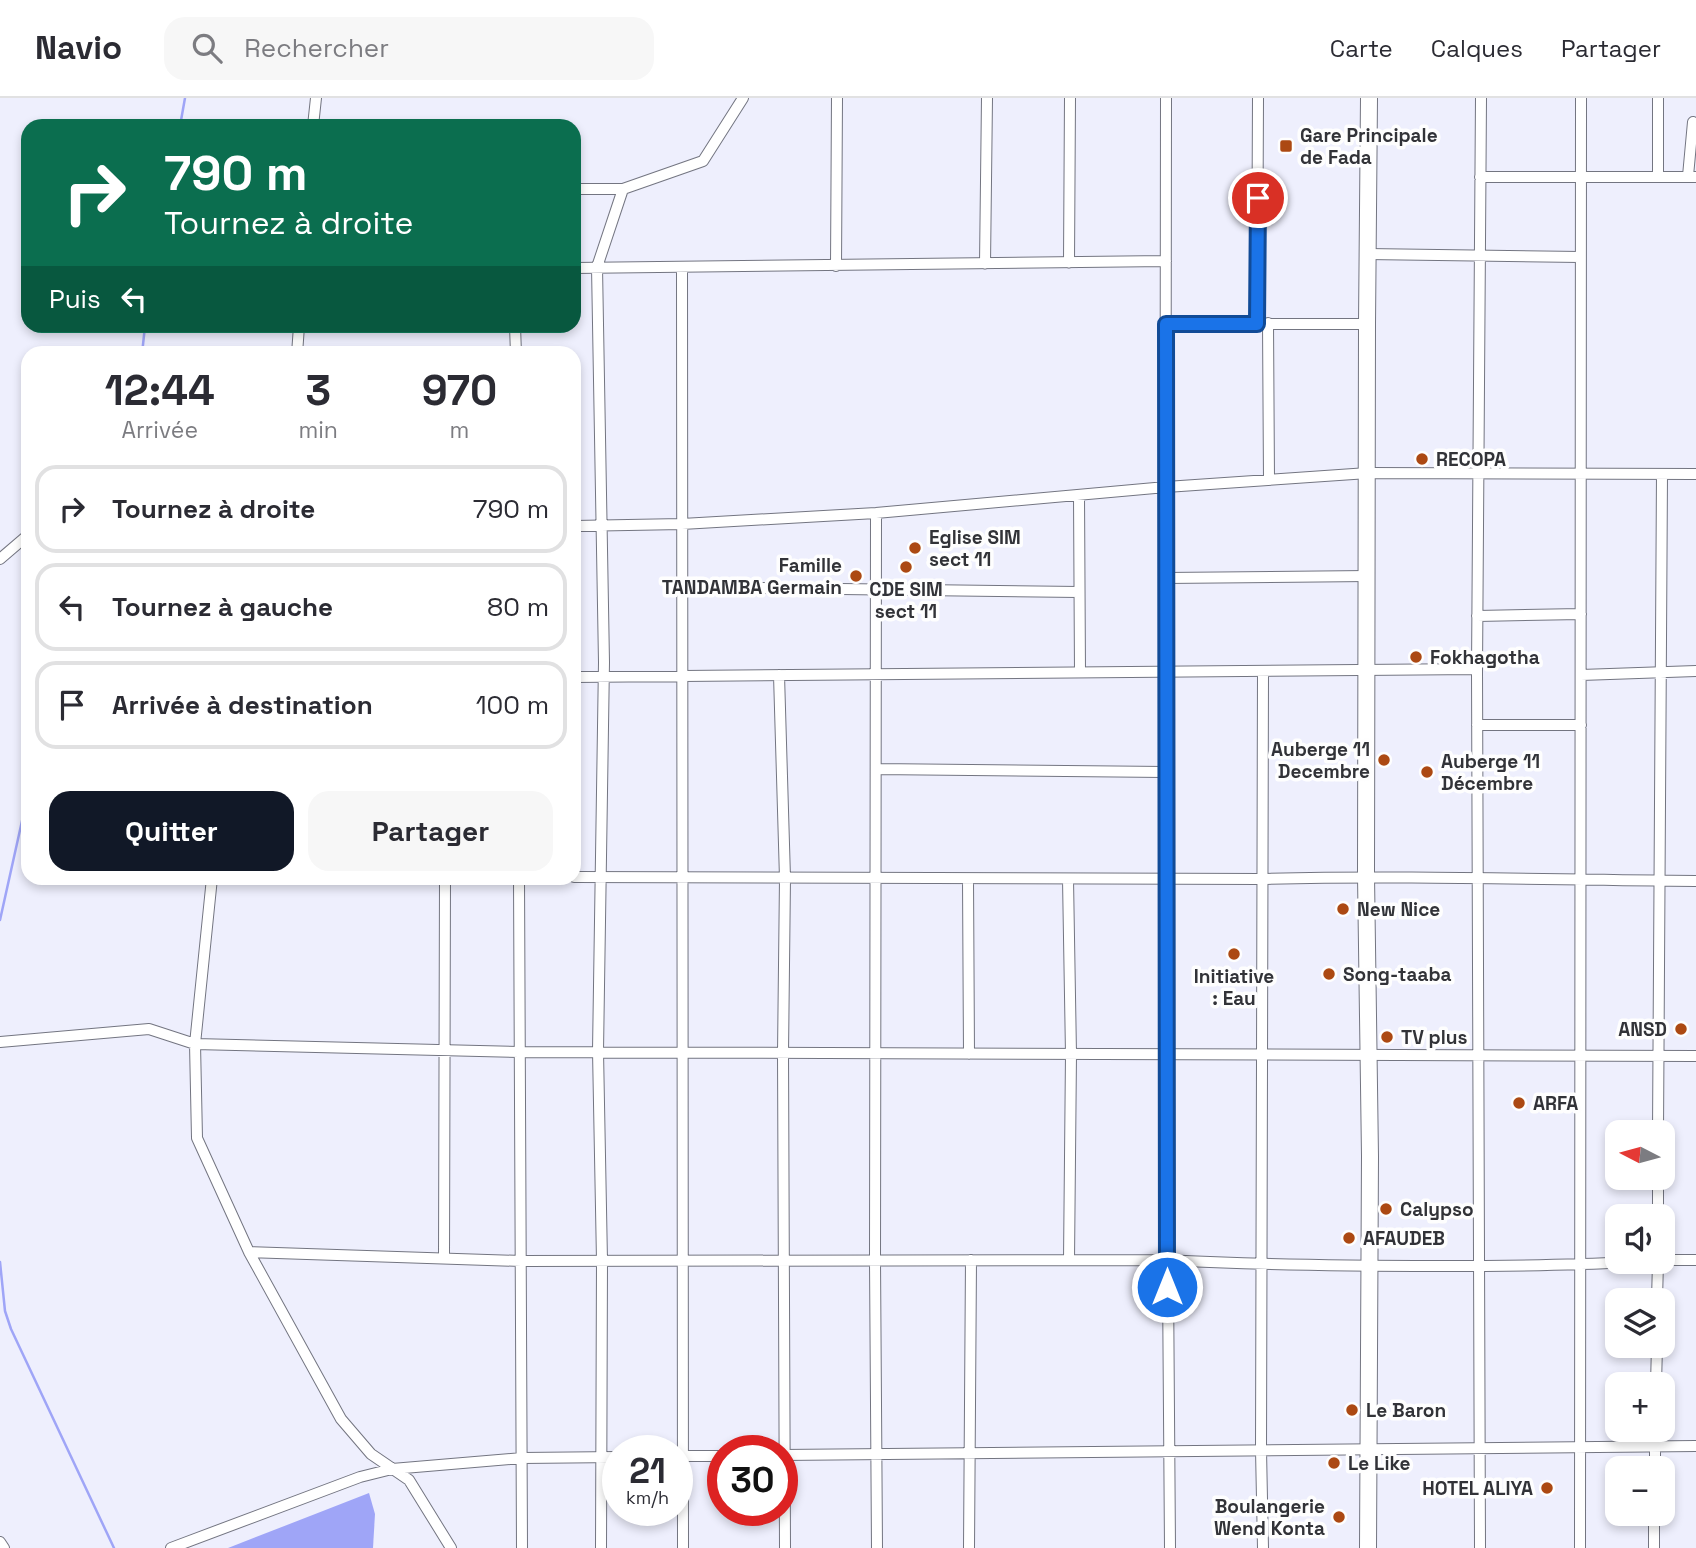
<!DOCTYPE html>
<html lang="fr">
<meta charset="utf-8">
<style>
body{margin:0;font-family:"Space Grotesk",sans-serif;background:#f7f7f7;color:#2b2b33;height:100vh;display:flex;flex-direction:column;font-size:26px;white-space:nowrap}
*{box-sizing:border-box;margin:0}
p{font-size:23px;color:#7c7c81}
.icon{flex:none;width:38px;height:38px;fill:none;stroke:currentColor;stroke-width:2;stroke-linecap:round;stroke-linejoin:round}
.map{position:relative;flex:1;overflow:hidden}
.sheet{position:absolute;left:21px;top:248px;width:560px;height:539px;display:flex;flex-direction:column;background:#fff;border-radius:21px;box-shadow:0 4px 10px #0003}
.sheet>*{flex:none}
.top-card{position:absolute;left:21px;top:21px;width:560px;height:214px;border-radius:21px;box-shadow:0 4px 10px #0003;background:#0b6e4f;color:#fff;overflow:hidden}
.needle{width:46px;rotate:276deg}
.controls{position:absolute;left:1605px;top:1022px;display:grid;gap:14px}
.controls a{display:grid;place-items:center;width:70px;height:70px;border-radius:14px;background:#fff;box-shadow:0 4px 10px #0003;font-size:35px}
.speed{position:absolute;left:602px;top:1337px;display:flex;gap:14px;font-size:35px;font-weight:700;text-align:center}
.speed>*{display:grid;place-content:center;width:91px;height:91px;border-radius:50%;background:#fff;box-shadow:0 4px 10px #0003;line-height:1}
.speed small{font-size:18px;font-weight:400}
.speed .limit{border:10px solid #d22;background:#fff;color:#111}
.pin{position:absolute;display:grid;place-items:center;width:60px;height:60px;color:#fff;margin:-30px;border:4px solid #fff;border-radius:50%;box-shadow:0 2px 7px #0007}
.me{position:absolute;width:77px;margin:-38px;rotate:0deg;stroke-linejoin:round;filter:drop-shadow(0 0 5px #0008)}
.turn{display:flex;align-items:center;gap:24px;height:147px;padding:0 28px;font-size:32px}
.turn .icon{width:91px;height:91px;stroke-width:2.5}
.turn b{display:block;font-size:49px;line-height:60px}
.then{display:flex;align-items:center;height:66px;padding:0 28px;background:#0003;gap:14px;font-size:26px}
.eta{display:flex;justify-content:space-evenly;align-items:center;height:119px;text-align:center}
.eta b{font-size:42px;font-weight:600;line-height:49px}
.button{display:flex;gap:14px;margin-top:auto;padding:14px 28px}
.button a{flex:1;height:80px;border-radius:21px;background:#111827;color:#fff;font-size:28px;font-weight:600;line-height:80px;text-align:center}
.button a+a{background:#f7f7f7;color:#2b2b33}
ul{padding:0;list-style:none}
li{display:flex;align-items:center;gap:21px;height:88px;margin:0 14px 10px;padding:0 14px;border:4px solid #e1e1e2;border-radius:21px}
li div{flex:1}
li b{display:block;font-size:26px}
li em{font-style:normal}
header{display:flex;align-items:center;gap:42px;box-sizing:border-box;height:98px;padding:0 35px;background:#fff;border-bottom:2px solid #e1e1e2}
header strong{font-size:33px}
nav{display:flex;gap:38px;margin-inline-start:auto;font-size:24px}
.search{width:490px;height:63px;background:#f7f7f7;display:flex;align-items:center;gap:18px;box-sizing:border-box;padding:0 24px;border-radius:21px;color:#7c7c81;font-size:26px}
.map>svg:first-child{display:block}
.water{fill:#9fa5f7}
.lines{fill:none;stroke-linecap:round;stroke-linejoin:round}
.stream{stroke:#9fa5f7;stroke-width:2.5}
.minor-casing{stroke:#737581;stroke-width:12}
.trunk-casing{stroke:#737581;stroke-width:18}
.minor{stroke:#fff;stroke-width:10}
.trunk{stroke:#fff;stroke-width:16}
.route-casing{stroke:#114b97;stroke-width:18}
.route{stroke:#1a73e8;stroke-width:12}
.poi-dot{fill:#ac4913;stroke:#fefefe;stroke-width:2.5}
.labels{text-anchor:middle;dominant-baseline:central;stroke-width:7;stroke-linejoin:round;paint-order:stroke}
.poi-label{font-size:19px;font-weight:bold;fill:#323338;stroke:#fefefe;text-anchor:start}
</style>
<header>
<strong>Navio</strong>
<div class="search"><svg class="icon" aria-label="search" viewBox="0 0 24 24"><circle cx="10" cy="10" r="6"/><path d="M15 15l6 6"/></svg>Rechercher</div>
<nav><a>Carte</a><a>Calques</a><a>Partager</a></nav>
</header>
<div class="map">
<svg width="1696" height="1450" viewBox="0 0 1696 1450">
<rect width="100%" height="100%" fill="#eeeffd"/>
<path class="water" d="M369,1395L375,1416L373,1450H228Z"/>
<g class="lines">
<path class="stream" d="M180,28L185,0
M142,256L145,228
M0,822L28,696
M0,1164L5,1213L11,1231L114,1450"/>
<g class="minor-casing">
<path id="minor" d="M1166,0L1165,781L1170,1450
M1658,0V78
M313,28L316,0
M1688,78L1693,24
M1480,79H1696
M574,91H623
M1367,156L1580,159
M1069,165L1070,0
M985,166L987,0
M836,168L837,0
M574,170L1166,163
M682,170L683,1450
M1268,225L1269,382
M1166,226H1367
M1257,226L1258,0
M515,228L516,256
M297,256L299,228
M1079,397L1080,574
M876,415L875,1163L877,1450
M574,428L682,426L876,415L1166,389L1368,375L1696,376
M0,461L28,437
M1165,480L1368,478
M682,489L1079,494
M1477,518L1581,516
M1263,573L1261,1352L1263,1450
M779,577L785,780L783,955L785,1450
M1581,577L1696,573
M574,579L1477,571
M1477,627H1581
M876,671L1165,674
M574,779L1261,781C1406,777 1551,782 1696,783
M212,780L195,946L197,1040L249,1154L341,1321L371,1356L409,1382L451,1450
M519,780L522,1450
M968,781L969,956
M1068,781L1071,956L1069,1162
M0,944L149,931L195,946L519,954L1696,958
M1658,1034L1662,376
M1658,1080V1118
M249,1154L521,1163L1166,1162C1257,1167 1347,1168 1438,1168C1500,1168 1563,1168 1625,1164
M444,1160L445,780
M1662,1162H1696
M1657,1202L1658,1164
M1656,1286L1657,1248
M782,1357L1696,1348
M678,1358H723
M1655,1370V1332
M0,1444L4,1450
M171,1450L360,1379L392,1371L522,1360L618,1359
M601,1450L602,1163L598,953L604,564L597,169L623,91L703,63L743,0
M969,1450L971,1162
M1480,1450L1477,571L1481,0
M1580,1450L1581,0
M1654,1450V1416"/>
</g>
<g class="trunk-casing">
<path id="trunk" d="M1368,1450L1370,1058L1366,778L1367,226L1369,0"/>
</g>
<use href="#minor" class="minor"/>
<use href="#trunk" class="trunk"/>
</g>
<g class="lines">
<g class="route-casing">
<path id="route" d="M1167,1189L1166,226H1257L1258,100"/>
</g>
<use href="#route" class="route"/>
</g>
<g class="poi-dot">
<rect x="1279" y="41" width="14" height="14" rx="3.5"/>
<circle cx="1422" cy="361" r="7"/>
<circle cx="915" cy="450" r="7"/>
<circle cx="906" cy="469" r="7"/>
<circle cx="856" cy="478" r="7"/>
<circle cx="1416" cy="559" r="7"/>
<circle cx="1384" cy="662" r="7"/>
<circle cx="1427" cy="674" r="7"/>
<circle cx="1343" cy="811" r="7"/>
<circle cx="1234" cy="856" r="7"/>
<circle cx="1329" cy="876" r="7"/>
<circle cx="1681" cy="931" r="7"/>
<circle cx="1387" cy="939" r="7"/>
<circle cx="1519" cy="1005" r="7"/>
<circle cx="1386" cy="1111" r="7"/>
<circle cx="1349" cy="1140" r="7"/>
<circle cx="1352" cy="1312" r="7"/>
<circle cx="1334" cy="1365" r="7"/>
<circle cx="1547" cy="1390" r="7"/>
<circle cx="1339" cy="1419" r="7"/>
</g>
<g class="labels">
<g class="poi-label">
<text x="1300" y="37">Gare Principale<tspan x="1300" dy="22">de Fada</tspan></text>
<text x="1436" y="361">RECOPA</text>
<text x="929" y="439">Eglise SIM<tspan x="929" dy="22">sect 11</tspan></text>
<text x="842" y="467" text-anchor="end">Famille<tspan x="842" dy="22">TANDAMBA Germain</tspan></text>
<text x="906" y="491" text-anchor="middle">CDE SIM<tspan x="906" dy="22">sect 11</tspan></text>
<text x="1430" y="559">Fokhagotha</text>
<text x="1370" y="651" text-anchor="end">Auberge 11<tspan x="1370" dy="22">Decembre</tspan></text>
<text x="1441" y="663">Auberge 11<tspan x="1441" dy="22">Décembre</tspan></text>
<text x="1357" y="811">New Nice</text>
<text x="1343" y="876">Song-taaba</text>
<text x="1234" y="878" text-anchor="middle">Initiative<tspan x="1234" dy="22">: Eau</tspan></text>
<text x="1667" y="931" text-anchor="end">ANSD</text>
<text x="1401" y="939">TV plus</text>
<text x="1533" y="1005">ARFA</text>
<text x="1400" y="1111">Calypso</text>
<text x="1363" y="1140">AFAUDEB</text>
<text x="1366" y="1312">Le Baron</text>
<text x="1348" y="1365">Le Like</text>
<text x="1533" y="1390" text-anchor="end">HOTEL ALIYA</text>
<text x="1325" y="1408" text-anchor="end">Boulangerie<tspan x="1325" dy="22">Wend Konta</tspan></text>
</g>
</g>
</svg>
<div class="controls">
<a><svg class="needle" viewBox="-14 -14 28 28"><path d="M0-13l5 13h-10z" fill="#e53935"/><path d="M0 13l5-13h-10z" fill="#7c7c81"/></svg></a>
<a><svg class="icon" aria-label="sound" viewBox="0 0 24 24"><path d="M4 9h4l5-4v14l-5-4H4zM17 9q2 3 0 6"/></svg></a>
<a><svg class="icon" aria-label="layers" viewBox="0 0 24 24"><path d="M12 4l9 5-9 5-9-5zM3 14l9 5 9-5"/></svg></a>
<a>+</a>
<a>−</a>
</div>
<div class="speed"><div>21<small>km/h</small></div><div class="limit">30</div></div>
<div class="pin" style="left:1258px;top:100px;background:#d93025"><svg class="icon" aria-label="arrive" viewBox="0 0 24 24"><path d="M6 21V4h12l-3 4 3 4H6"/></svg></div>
<svg class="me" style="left:1167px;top:1189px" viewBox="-20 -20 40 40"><circle r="17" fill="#1a73e8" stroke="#fff" stroke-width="3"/><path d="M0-11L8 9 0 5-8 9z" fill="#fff"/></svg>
<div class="top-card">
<div class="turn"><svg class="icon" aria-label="right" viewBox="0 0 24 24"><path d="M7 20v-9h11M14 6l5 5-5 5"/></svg><div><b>790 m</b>Tournez à droite</div></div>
<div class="then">Puis<svg class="icon" aria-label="left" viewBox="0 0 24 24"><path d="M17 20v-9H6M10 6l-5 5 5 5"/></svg></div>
</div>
<section class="sheet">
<div class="eta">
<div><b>12:44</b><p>Arrivée</p></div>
<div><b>3</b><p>min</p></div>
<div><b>970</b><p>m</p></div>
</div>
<ul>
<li><svg class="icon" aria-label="right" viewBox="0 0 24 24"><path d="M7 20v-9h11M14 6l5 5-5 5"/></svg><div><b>Tournez à droite</b></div><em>790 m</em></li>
<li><svg class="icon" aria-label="left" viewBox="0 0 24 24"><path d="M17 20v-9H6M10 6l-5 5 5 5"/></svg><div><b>Tournez à gauche</b></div><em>80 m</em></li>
<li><svg class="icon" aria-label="arrive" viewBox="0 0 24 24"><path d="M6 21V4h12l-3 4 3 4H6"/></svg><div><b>Arrivée à destination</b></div><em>100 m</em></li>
</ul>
<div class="button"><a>Quitter</a><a>Partager</a></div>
</section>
</div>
